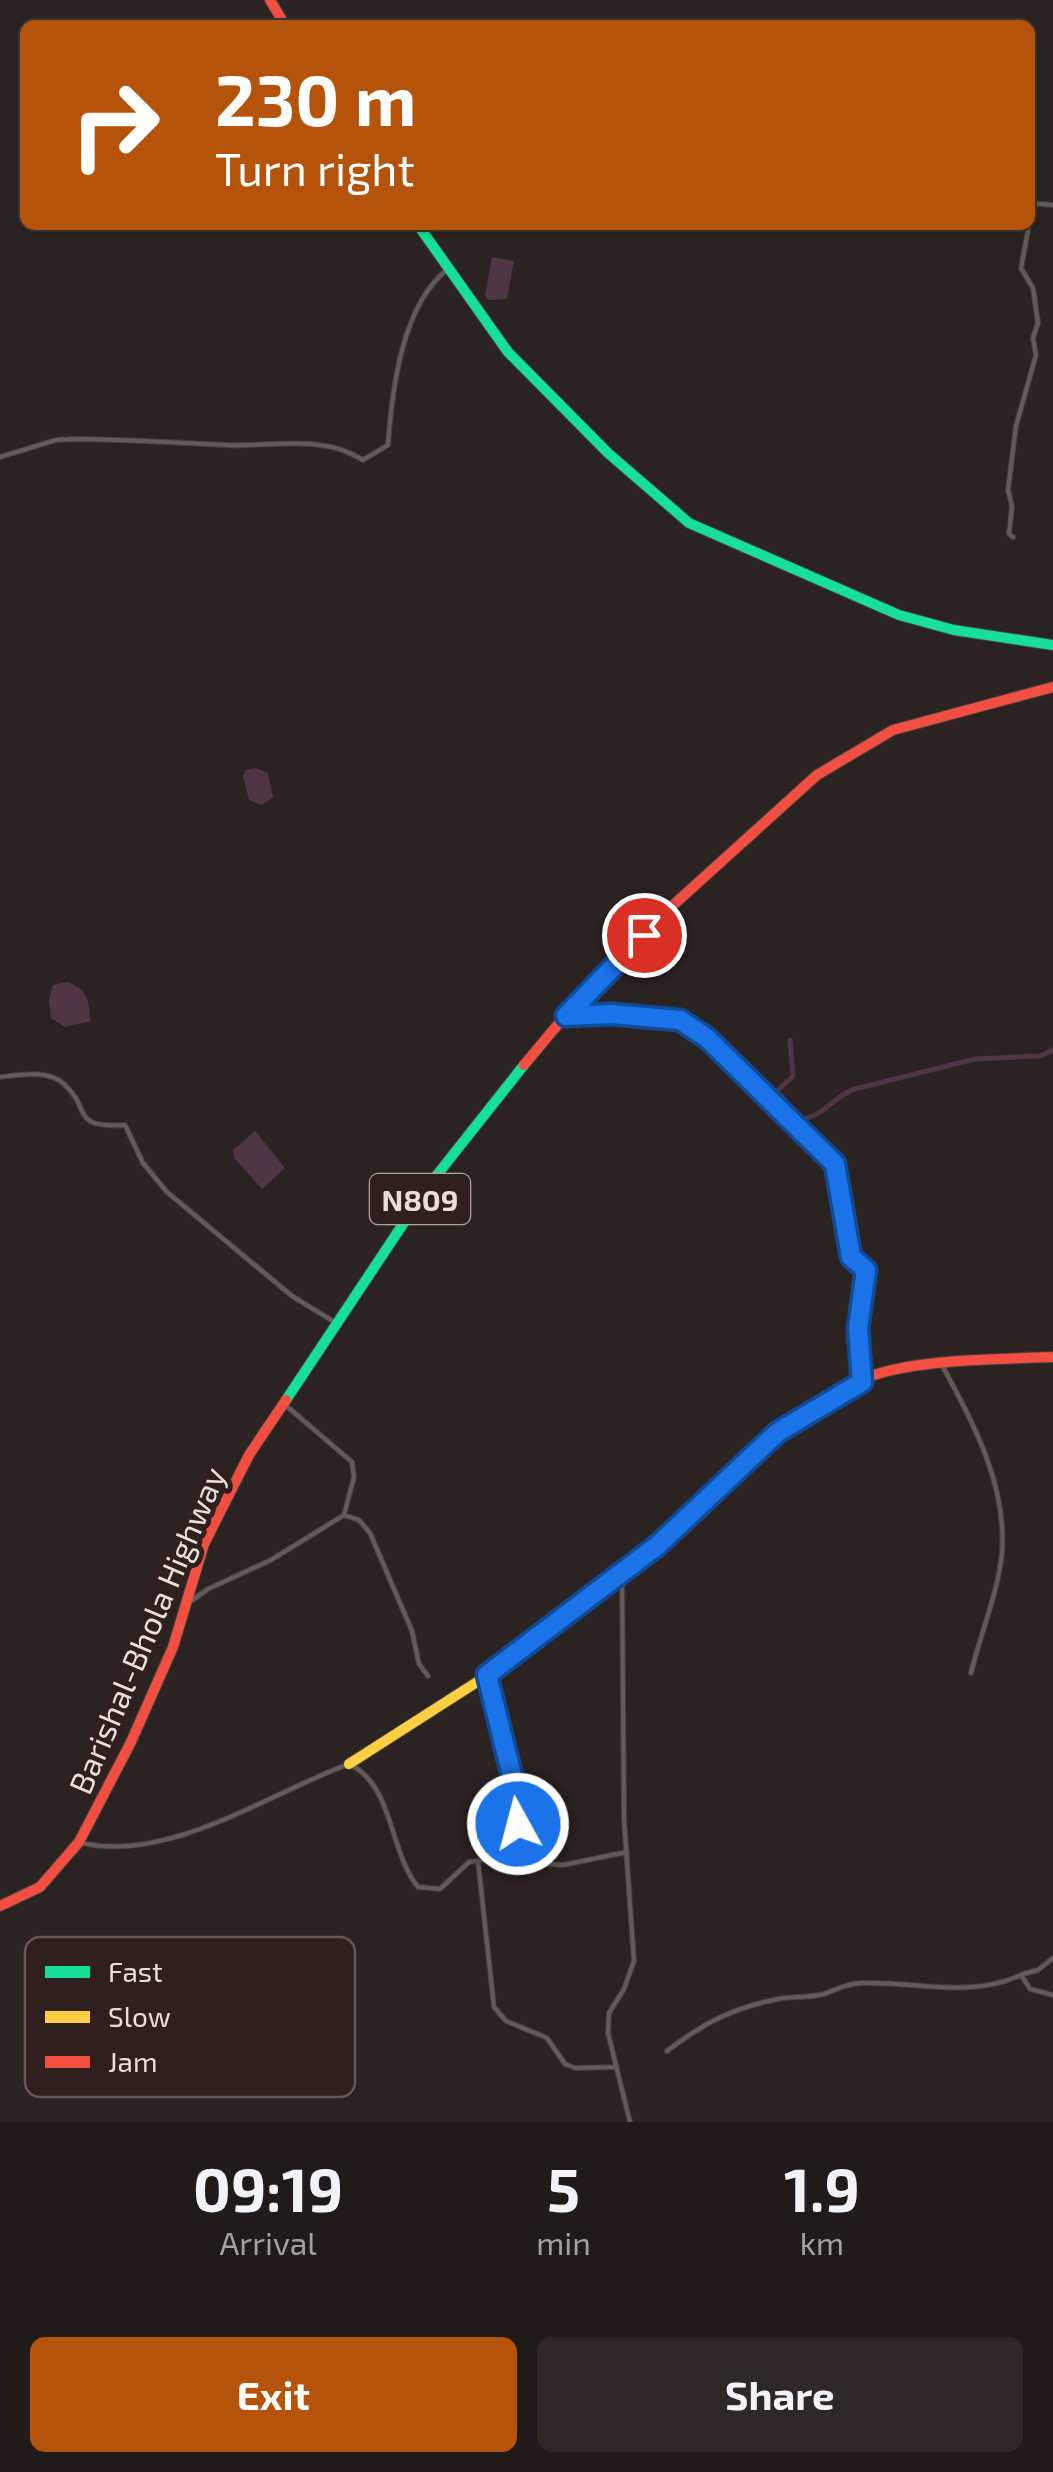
<!DOCTYPE html>
<style>
body{margin:0;font-family:"Exo 2",sans-serif;background:#2d2726;color:#f1f3f6;height:100vh;display:flex;flex-direction:column;font-size:38px;white-space:nowrap}
*{box-sizing:border-box;margin:0}
p{font-size:32px;color:#a2a1a2}
.icon{flex:none;width:55px;height:55px;fill:none;stroke:currentColor;stroke-width:2;stroke-linecap:round;stroke-linejoin:round}
.map{position:relative;height:2122px;overflow:hidden}
.details{display:flex;flex-direction:column;background:#201a19;flex:1}
.details>*{flex:none}
.top-card{position:absolute;left:20px;top:20px;width:1015px;height:210px;border-radius:15px;box-shadow:0 2px 8px #0004,0 0 0 2px #3d3838;background:#b45309;color:#fff;overflow:hidden}
.pin{position:absolute;display:grid;place-items:center;width:85px;height:85px;color:#fff;margin:-42px;border:5px solid #fff;border-radius:50%;box-shadow:0 2px 10px #0007}
.me{position:absolute;width:110px;margin:-55px;rotate:353deg;stroke-linejoin:round;filter:drop-shadow(0 0 8px #0008)}
.turn{display:flex;align-items:center;gap:35px;height:210px;padding:0 30px;font-size:45px}
.turn .icon{width:130px;height:130px;stroke-width:2.5}
.turn b{display:block;font-size:70px;line-height:85px}
.eta{display:flex;justify-content:space-evenly;align-items:center;height:170px;text-align:center}
.eta b{font-size:60px;font-weight:700;line-height:70px}
.button{display:flex;gap:20px;margin-top:auto;padding:20px 30px}
.button a{flex:1;height:115px;border-radius:15px;background:#b45309;color:#fff;font-size:40px;font-weight:700;line-height:115px;text-align:center}
.button a+a{background:#2d2726;color:#f1f3f6}
.map>svg:first-child{display:block}
.water{fill:#503644}
.lines{fill:none;stroke-linecap:round;stroke-linejoin:round}
.canal{stroke:#503644;stroke-width:5}
.street-casing{stroke:#463f3d;stroke-width:6}
.fast-casing{stroke:#463f3d;stroke-width:12}
.slow-casing{stroke:#463f3d;stroke-width:12}
.jam-casing{stroke:#463f3d;stroke-width:12}
.street{stroke:#625b59;stroke-width:4}
.fast{stroke:#16e098;stroke-width:10}
.slow{stroke:#ffcf43;stroke-width:10}
.jam{stroke:#f24e42;stroke-width:10}
.route-casing{stroke:#114b97;stroke-width:25}
.route{stroke:#1a73e8;stroke-width:18}
.labels{text-anchor:middle;dominant-baseline:central;stroke-width:10;stroke-linejoin:round;paint-order:stroke}
.shield{fill:#2f201d;stroke:#b0a5a3;stroke-width:2.5}
.shield-label{font-size:30px;font-weight:bold;fill:#e8dedc}
.street-label{font-size:32px;fill:#e8dedc;stroke:#2f201d}
.key{fill:#2f201d;stroke:#665956;stroke-width:2.5}
.key-label{font-size:28px;fill:#e8dedc}
</style>
<div class="map">
<svg width="1053" height="2122" viewBox="0 0 1053 2122">
<rect width="100%" height="100%" fill="#2b2321"/>
<path class="water" d="M492,257L514,261L507,299L488,300L485,295Z
M256,768L268,773L273,798L261,805L249,800L243,776L246,770Z
M67,982C88,989 89,1000 90,1021L65,1027L51,1018L49,1000L53,985Z
M255,1131L285,1168L262,1189L234,1158L233,1150Z"/>
<g class="lines">
<path class="canal" d="M790,1040L793,1076L777,1091L801,1119C824,1117 833,1096 855,1089L975,1059L1040,1056L1053,1050"/>
<g class="street-casing">
<path id="street" d="M1030,203L1053,205
M0,457L56,440L73,439C124,439 176,443 227,445C273,447 322,434 363,460L388,445C392,390 402,304 448,269
M1013,537L1009,534L1012,506L1008,490L1016,426L1036,355L1033,338L1038,323L1033,288L1021,268L1029,225
M570,1016C604,1014 645,1011 678,1020C692,1024 825,1147 835,1164C853,1193 828,1252 866,1270L858,1329L861,1382
M0,1077C19,1075 48,1069 64,1084C93,1110 69,1128 125,1125L143,1163L167,1192L292,1296L336,1323
M942,1365C973,1423 1007,1484 1002,1553C998,1593 980,1635 971,1673
M283,1403L352,1462L354,1477L344,1515
M622,1571L624,1819L634,1961L624,1989L609,2013L608,2033L630,2122
M187,1604L208,1589L271,1560L344,1515L359,1520L370,1533L412,1631L419,1664L428,1676
M487,1675L513,1779L518,1825L498,1860
M82,1843C170,1863 269,1793 349,1764C394,1785 389,1852 418,1887L440,1889L469,1862L489,1859L563,1865L627,1852
M478,1861L494,2007L506,2021L547,2038L565,2064L575,2068L616,2067
M1023,1974L1038,1970L1053,1958
M667,2051C704,2023 732,2008 778,1999C792,1996 809,1998 824,1994C836,1990 847,1983 861,1983C916,1981 969,1999 1021,1975L1030,1989L1053,1995"/>
</g>
<g class="fast-casing">
<path id="fast" d="M418,225L508,352L608,453L689,523L899,615L954,630L1053,645
M286,1400L429,1185L524,1065"/>
</g>
<g class="slow-casing">
<path id="slow" d="M349,1764L516,1657L581,1601L671,1533"/>
</g>
<g class="jam-casing">
<path id="jam" d="M270,0L285,25
M524,1065L565,1016L670,908L817,775L893,730L1053,687
M671,1533C727,1481 804,1397 877,1374C925,1359 1002,1359 1053,1357
M0,1906L40,1887L79,1842L131,1742L173,1647L204,1544L249,1455L286,1400"/>
</g>
<use href="#street" class="street"/>
<use href="#fast" class="fast"/>
<use href="#slow" class="slow"/>
<use href="#jam" class="jam"/>
</g>
<g class="lines">
<g class="route-casing">
<path id="route" d="M518,1824L513,1780L487,1675L658,1545L778,1432L862,1382L858,1328L866,1270L851,1257L835,1164L707,1038L680,1020L611,1014L566,1016L644,935"/>
</g>
<use href="#route" class="route"/>
</g>
<g class="labels">
<rect class="shield" x="370" y="1174" width="100" height="50" rx="8"/>
<g class="shield-label">
<text x="420" y="1199">N809</text>
</g>
<g class="street-label">
<text transform="translate(146 1630) rotate(-67)">Barishal-Bhola Highway</text>
</g>
</g>
<rect x="25" y="1937" width="330" height="160" rx="15" class="key"/>
<rect x="45" y="1966" width="45" height="12" fill="#16e098"/>
<rect x="45" y="2011" width="45" height="12" fill="#ffcf43"/>
<rect x="45" y="2056" width="45" height="12" fill="#f24e42"/>
<g class="key-label">
<text x="108" y="1982">Fast</text>
<text x="108" y="2027">Slow</text>
<text x="108" y="2072">Jam</text>
</g>
</svg>
<div class="pin" style="left:644px;top:935px;background:#d93025"><svg class="icon" aria-label="arrive" viewBox="0 0 24 24"><path d="M6 21V4h12l-3 4 3 4H6"/></svg></div>
<svg class="me" style="left:518px;top:1824px" viewBox="-20 -20 40 40"><circle r="17" fill="#1a73e8" stroke="#fff" stroke-width="3"/><path d="M0-11L8 9 0 5-8 9z" fill="#fff"/></svg>
<div class="top-card">
<div class="turn"><svg class="icon" aria-label="right" viewBox="0 0 24 24"><path d="M7 20v-9h11M14 6l5 5-5 5"/></svg><div><b>230 m</b>Turn right</div></div>
</div>
</div>
<section class="details">
<div class="eta">
<div><b>09:19</b><p>Arrival</p></div>
<div><b>5</b><p>min</p></div>
<div><b>1.9</b><p>km</p></div>
</div>
<div class="button"><a>Exit</a><a>Share</a></div>
</section>
